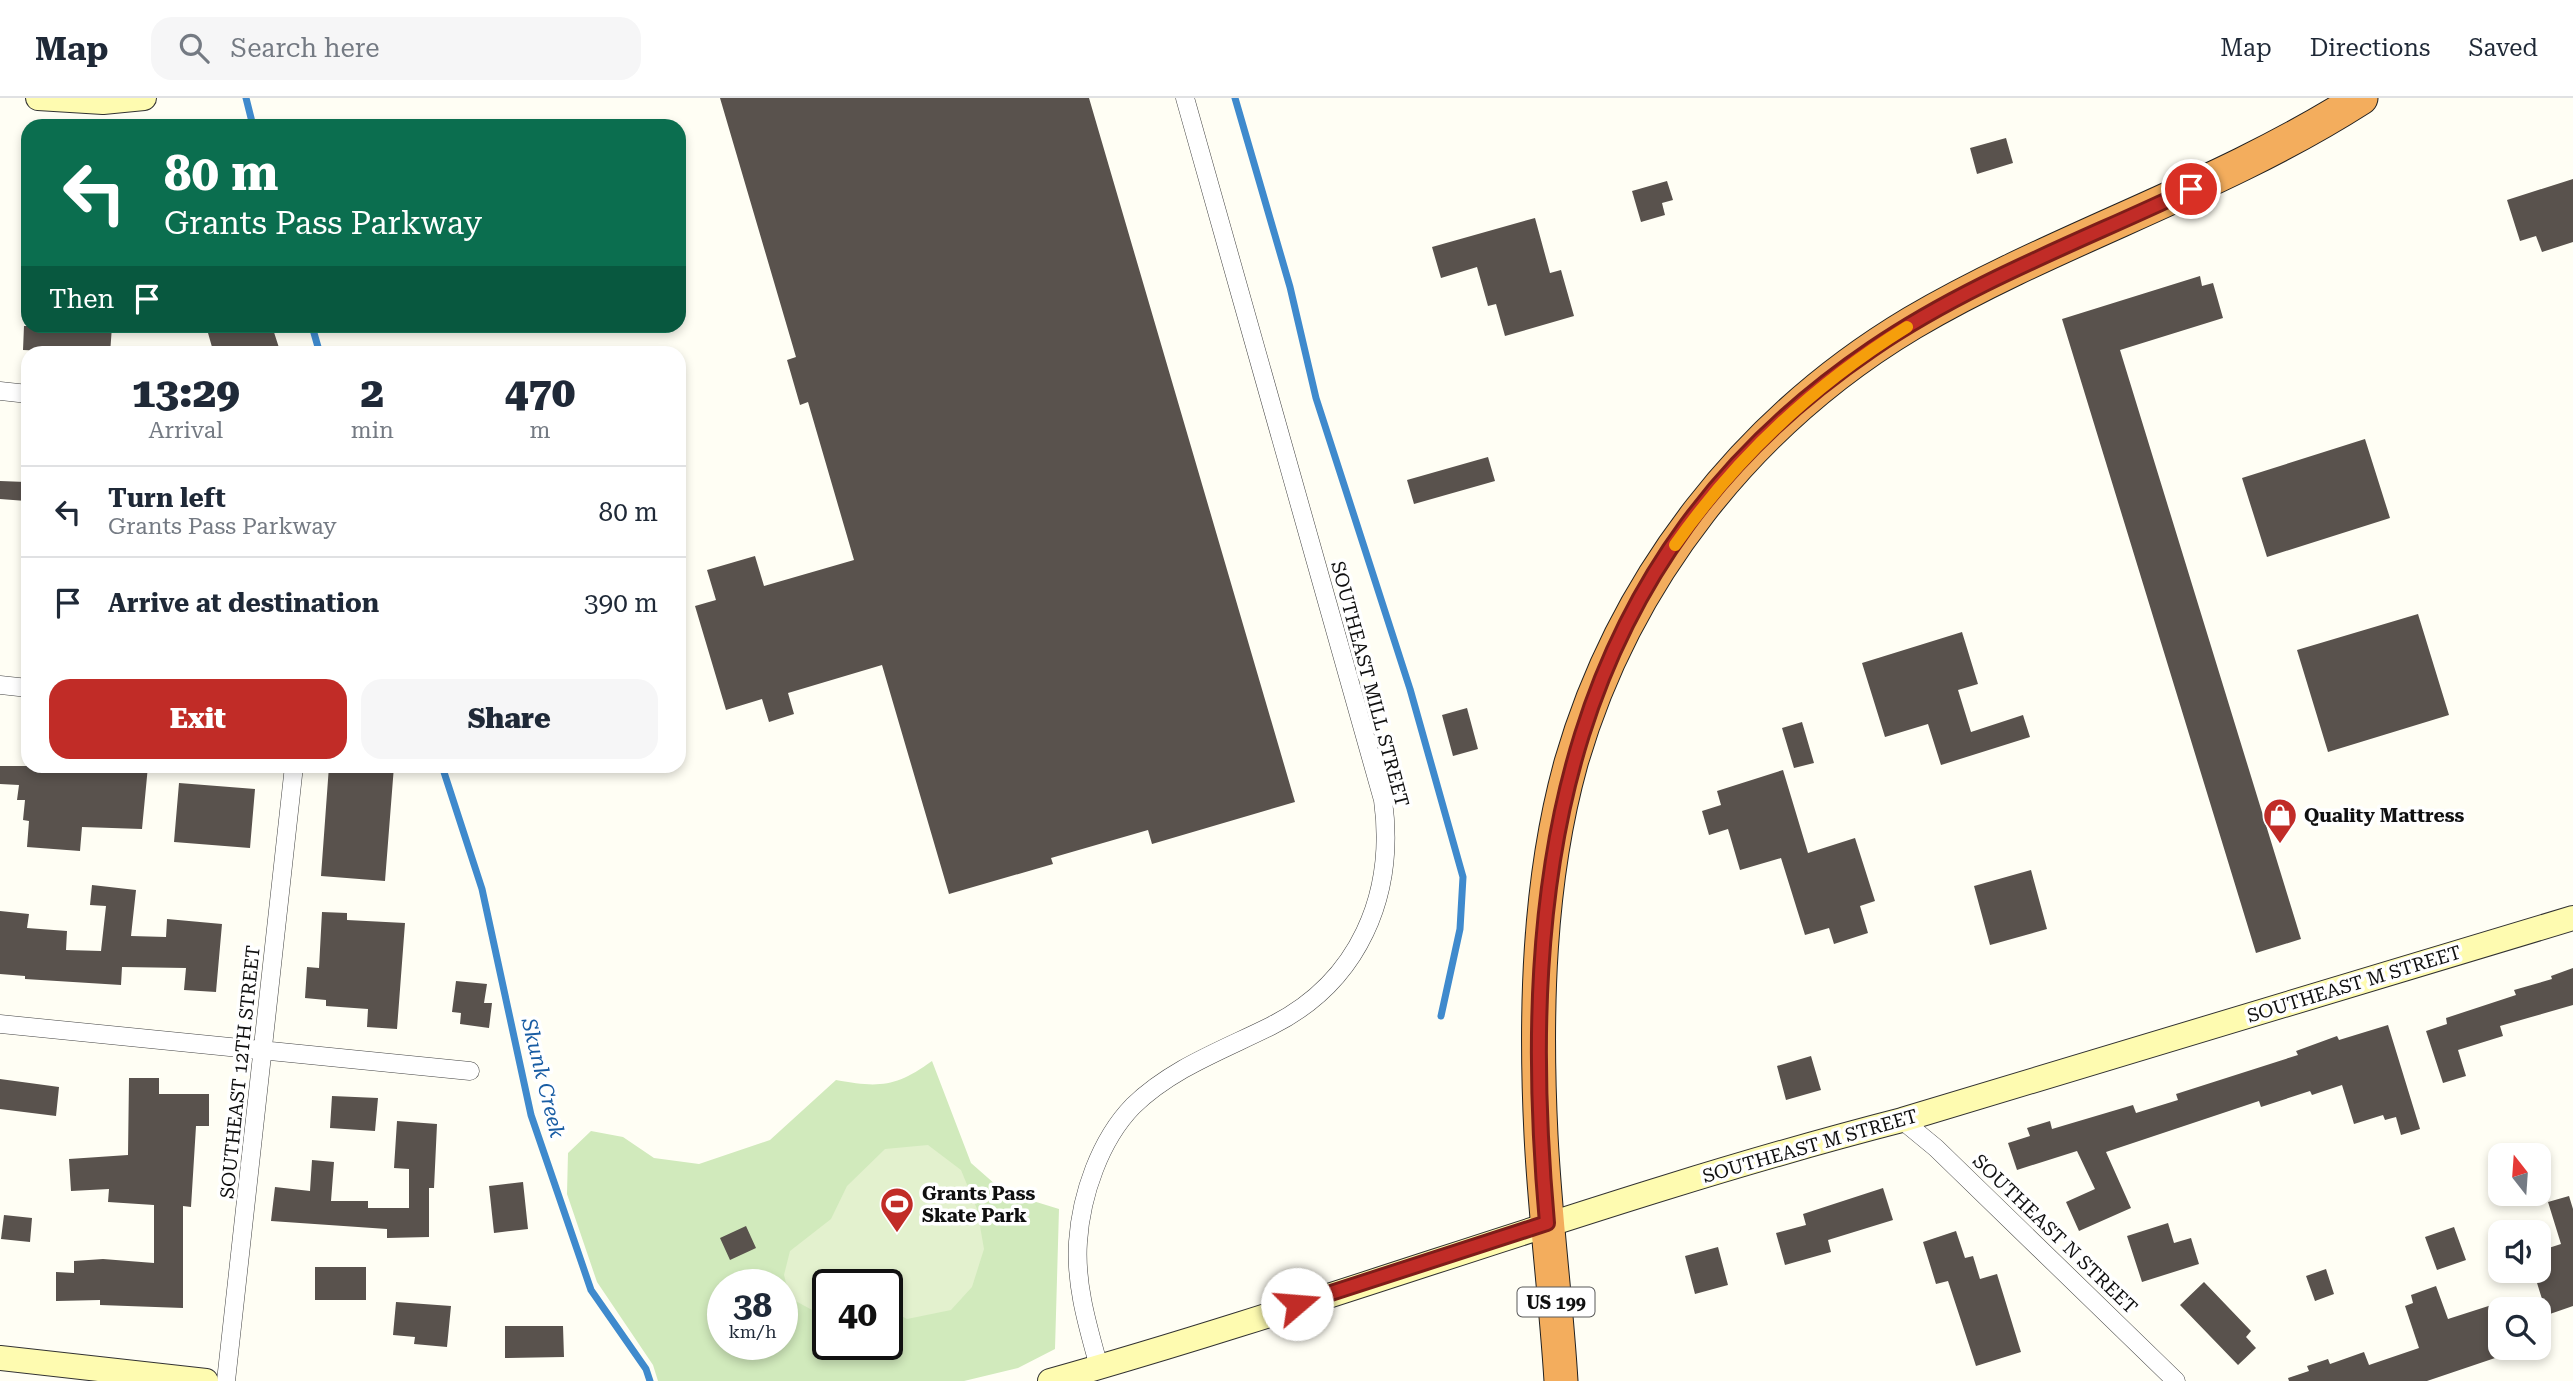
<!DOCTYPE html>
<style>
body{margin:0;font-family:"Roboto Serif",serif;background:#f6f6f7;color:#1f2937;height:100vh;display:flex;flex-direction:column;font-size:26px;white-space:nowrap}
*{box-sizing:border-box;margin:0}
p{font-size:23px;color:#747a83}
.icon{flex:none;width:38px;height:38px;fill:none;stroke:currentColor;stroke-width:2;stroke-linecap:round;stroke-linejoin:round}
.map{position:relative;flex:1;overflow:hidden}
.drawer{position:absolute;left:21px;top:248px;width:665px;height:427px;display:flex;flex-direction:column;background:#fff;border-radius:21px;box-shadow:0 4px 10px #0003}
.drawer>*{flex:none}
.hud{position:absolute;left:21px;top:21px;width:665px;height:214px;border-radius:21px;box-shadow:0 4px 10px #0003;background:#0b6e4f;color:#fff;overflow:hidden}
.needle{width:46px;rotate:343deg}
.controls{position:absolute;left:2488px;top:1045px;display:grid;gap:14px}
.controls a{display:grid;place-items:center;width:63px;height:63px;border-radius:14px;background:#fff;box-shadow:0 4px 10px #0003;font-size:35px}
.speed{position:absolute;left:707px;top:1171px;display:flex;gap:14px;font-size:35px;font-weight:700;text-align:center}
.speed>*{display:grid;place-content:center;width:91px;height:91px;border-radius:50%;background:#fff;box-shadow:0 4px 10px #0003;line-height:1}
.speed small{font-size:18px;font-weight:400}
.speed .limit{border:4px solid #111;border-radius:10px;background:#fff;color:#111}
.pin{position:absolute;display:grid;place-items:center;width:60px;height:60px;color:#fff;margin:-30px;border:4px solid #fff;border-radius:50%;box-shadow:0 2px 7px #0007}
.me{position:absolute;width:77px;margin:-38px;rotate:72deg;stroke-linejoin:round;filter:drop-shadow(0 0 5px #0008)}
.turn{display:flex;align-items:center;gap:24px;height:147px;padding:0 28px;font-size:32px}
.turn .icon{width:91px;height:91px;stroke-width:2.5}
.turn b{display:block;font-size:49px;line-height:60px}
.then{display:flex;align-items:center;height:66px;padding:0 28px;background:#0003;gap:14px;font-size:26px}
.eta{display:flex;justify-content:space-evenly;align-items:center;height:119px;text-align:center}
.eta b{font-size:42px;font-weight:800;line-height:49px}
.cta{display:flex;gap:14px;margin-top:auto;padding:14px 28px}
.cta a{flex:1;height:80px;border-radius:21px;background:#c12c27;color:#fff;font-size:28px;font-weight:800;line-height:80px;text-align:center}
.cta a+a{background:#f6f6f7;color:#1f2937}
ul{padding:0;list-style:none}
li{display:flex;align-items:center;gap:21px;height:91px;padding:0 28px;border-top:2px solid #e0e1e3}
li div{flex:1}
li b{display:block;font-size:26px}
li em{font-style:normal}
header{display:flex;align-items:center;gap:42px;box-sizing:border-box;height:98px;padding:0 35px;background:#fff;border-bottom:2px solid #e0e1e3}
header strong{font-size:33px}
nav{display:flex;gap:38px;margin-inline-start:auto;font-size:24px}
.search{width:490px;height:63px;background:#f6f6f7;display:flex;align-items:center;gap:18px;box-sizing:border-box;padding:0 24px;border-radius:21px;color:#747a83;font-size:26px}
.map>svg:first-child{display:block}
.green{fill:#d1eabc;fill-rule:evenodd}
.pitch{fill:#e3f1ce}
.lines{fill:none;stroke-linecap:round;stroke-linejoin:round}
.stream{stroke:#3f8acd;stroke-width:7}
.building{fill:#59524d}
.street-casing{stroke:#434343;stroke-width:19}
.secondary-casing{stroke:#323232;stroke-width:26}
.highway-casing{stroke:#212121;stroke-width:35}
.street{stroke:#fff;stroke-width:18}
.secondary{stroke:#fefbb0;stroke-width:24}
.highway{stroke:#f3ad5d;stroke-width:33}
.route-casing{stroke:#7d1d19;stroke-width:18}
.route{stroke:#c12c27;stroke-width:12}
.slow{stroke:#f59e0b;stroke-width:12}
.labels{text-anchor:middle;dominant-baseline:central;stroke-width:7;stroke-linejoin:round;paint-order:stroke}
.shield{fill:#fff;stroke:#585858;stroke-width:2}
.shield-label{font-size:18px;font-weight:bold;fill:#101010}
.street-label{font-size:19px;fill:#101010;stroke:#fff}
.poi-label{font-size:19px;font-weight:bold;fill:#101010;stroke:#fff;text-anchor:start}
.water-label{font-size:21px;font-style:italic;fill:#185ca3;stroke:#fff}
</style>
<header>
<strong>Map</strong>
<div class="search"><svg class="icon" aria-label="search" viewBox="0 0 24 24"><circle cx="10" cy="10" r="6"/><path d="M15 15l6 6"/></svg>Search here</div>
<nav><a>Map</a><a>Directions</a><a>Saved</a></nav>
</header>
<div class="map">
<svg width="2573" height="1283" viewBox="0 0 2573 1283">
<rect width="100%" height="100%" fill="#fffef4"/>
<path class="green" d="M932,963L971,1065L1004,1094L1059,1111L1055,1251L1018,1270L964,1283H658L653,1267L597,1184L567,1096L568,1055L591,1033L623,1039L654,1060L699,1066L770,1042L836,982C879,990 896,989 932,963ZM723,1186H782V1246H723ZM828,1186H887V1246H828Z"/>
<path class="pitch" d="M928,1047L961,1072L977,1111L984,1151L972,1189L951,1212L907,1221L887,1210V1186H828V1212L814,1213L790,1200L784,1177L790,1153L831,1121L847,1088L885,1051Z"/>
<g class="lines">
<path class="stream" d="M246,0L253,28
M1235,0L1290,189L1316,300L1410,591L1463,779L1460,831L1441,918
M312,228L320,256
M442,668L482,791L531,1017L591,1192L646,1271L650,1283"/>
</g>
<path class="building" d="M720,0H1089L1295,704L1152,746L1148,732L1051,760L1053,766L949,796L882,567L788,595L794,616L769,624L762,601L726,612L695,508L716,502L707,472L755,458L764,488L854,462L808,304L800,307L787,262L796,259Z
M2006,40L2013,65L1977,76L1970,50Z
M2573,81V144L2542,154L2536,138L2520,143L2507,102Z
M1667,83L1673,102L1662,105L1665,117L1641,124L1632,93Z
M1535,120L1550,175L1561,172L1574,218L1505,238L1496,206L1488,208L1477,169L1441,180L1432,149Z
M2200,178L2202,188L2213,185L2223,220L2120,252L2301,841L2256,855L2062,221Z
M24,228H112L110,256L23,252Z
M206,228H272L281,256H214Z
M2365,341L2390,420L2267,459L2242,380Z
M1488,359L1495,383L1414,406L1407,382Z
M0,383L26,384V403L0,401Z
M2418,516L2449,617L2328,654L2297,552Z
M1962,534L1978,586L1958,592L1971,634L2023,617L2030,639L1941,667L1928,626L1885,639L1862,565Z
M1467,610L1478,651L1453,658L1442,617Z
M1802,624L1814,665L1794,670L1782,630Z
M0,668H148L142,731L82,729L80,753L27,749L29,723L23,722L25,702H17L19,687L0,686Z
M329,668H394L385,783L321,778Z
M1783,672L1808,755L1855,740L1875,803L1860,808L1868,835L1834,846L1829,830L1805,837L1781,760L1740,772L1728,731L1709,737L1702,713L1721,707L1717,693Z
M179,685L255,691L250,750L174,744Z
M2031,772L2047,831L1990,847L1974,788Z
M92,787L136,792L131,838L166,839L167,821L222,826L216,894L184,892L186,870L122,869L121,887L25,881V878L0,876V813L29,816L27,830L67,833L66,852L101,853L106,808L90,807Z
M322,814L347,815V822L405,825L397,931L367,929L368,911L326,908V902L305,900L307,869L319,870Z
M2573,870V907L2500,928L2503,938L2458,952L2466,978L2443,985L2426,933L2447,926L2446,920L2516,897L2514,892L2552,881L2551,878Z
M456,883L487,886L484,905H492L489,930L460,926L461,915L452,914Z
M2388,927L2420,1031L2401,1037L2396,1019L2385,1022L2383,1017L2354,1026L2342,987L2312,997L2310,993L2261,1009L2259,1003L2106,1054L2131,1110L2079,1133L2066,1104L2095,1091L2077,1053L2017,1072L2008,1045L2030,1038L2027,1030L2050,1023L2052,1031L2133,1007L2136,1015L2178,1002L2176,996L2298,957L2296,953L2337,938L2339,942Z
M1811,958L1821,992L1786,1002L1777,968Z
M129,980H159V996H209V1028H196L191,1109L183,1108V1210L100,1207V1202L56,1203V1174L74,1175V1163L103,1161L154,1165V1107L108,1104L109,1091L71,1093L69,1061L128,1057Z
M0,981L59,989L56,1018L0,1011Z
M332,998L378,1000L375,1033L330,1030Z
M397,1023L437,1026L434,1090H429V1139L387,1140V1131L271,1123L275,1089L310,1093L312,1062L334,1064L331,1103H368V1110H409V1071L394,1070Z
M523,1084L528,1131L494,1135L489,1088Z
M1883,1090L1893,1122L1828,1142L1831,1154L1785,1167L1776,1135L1806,1127L1803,1116Z
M2569,1098L2573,1111V1208L2547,1217L2533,1172H2539V1153L2561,1146L2548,1104Z
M4,1117L32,1120L30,1144L1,1141Z
M2168,1125L2174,1145L2191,1140L2199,1166L2142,1184L2127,1138Z
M746,1128L756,1150L730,1162L720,1140Z
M2454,1129L2466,1162L2437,1172L2425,1139Z
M1956,1133L1965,1160L1973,1158L1980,1181L1997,1176L2021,1254L1976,1268L1948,1183L1936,1186L1923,1144Z
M1718,1149L1728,1187L1695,1196L1685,1158Z
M315,1169H366V1202H315Z
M2326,1171L2334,1196L2315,1203L2306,1178Z
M2204,1184L2251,1233L2246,1239L2256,1250L2238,1267L2180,1207Z
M2436,1188L2448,1221L2501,1204V1258L2427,1283H2289L2288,1280L2309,1273L2307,1268L2328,1261L2330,1266L2364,1254L2369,1267L2419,1250L2405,1208L2413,1205L2411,1197Z
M396,1204L451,1208L447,1249L414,1246L415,1239L393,1237Z
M505,1228H563L564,1259L505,1260Z"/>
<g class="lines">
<g class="street-casing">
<path id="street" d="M0,293L28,296
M0,587L28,590
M0,926L470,973
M1902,1022L1936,1050L2176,1283
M1099,1269C1088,1229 1075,1187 1078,1144C1081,1097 1100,1042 1133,1008C1172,970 1223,952 1271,928C1359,884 1396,797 1383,702L1185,0
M226,1283L294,668"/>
</g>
<g class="secondary-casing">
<path id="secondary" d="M38,0L103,4L144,0
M0,1260L206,1283
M1050,1283C1336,1203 1614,1096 1902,1022L2573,820"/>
</g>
<g class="highway-casing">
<path id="highway" d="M1561,1283C1556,1201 1545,1119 1541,1037C1535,915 1538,784 1571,665C1624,481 1748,323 1912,225C2057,140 2219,91 2361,0"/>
</g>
<use href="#street" class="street"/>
<use href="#secondary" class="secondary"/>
<use href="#highway" class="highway"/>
</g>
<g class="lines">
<g class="route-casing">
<path id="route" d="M1297,1206L1547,1125C1516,778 1563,461 1872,251C1970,184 2084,142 2191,91"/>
</g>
<use href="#route" class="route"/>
<path class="slow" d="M1675,447C1737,359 1815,286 1907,229"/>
</g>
<defs>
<g id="shop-pin" transform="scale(1.75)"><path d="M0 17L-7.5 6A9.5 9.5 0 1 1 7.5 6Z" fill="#c12c27" stroke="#fff"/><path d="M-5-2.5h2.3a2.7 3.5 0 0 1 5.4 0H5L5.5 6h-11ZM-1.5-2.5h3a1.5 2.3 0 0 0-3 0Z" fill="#fff"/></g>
<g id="stadium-pin" transform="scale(1.75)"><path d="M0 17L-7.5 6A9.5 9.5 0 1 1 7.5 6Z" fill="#c12c27" stroke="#fff"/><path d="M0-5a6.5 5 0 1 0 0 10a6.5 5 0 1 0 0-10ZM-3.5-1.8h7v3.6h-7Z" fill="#fff"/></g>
</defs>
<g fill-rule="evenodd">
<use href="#shop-pin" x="2280" y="717"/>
<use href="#stadium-pin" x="897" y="1106"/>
</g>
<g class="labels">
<rect class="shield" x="1517.5" y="1189.5" width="77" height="29" rx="5"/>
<g class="shield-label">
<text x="1556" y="1204">US 199</text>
</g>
<g class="street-label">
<text transform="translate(1370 586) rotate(75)">SOUTHEAST MILL STREET</text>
<text transform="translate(2354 886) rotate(-17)">SOUTHEAST M STREET</text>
<text transform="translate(240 974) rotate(-84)">SOUTHEAST 12TH STREET</text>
<text transform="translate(1810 1048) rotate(-16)">SOUTHEAST M STREET</text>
<text transform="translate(2055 1136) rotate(44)">SOUTHEAST N STREET</text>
</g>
<g class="poi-label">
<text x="2304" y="717">Quality Mattress</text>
<text x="922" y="1095">Grants Pass<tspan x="922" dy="22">Skate Park</tspan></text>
</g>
<g class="water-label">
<text transform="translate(543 980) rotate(76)">Skunk Creek</text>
</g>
</g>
</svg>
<div class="controls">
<a><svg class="needle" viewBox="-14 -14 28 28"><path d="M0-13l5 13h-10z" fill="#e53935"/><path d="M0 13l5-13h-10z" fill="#747a83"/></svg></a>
<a><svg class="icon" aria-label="sound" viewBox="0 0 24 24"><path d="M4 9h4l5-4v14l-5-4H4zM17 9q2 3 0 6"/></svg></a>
<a><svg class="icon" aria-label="search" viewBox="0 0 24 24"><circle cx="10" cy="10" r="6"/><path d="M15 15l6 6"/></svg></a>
</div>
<div class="speed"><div>38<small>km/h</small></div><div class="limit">40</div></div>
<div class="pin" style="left:2191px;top:91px;background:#d93025"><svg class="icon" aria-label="arrive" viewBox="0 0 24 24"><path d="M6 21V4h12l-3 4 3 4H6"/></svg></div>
<svg class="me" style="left:1297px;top:1206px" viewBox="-20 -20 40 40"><circle r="19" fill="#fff"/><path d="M0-13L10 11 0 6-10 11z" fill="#c12c27"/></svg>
<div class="hud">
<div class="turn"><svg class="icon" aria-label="left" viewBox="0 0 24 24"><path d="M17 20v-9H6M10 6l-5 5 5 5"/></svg><div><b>80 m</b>Grants Pass Parkway</div></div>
<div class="then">Then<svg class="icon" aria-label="arrive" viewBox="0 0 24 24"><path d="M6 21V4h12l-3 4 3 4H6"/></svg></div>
</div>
<section class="drawer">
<div class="eta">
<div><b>13:29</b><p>Arrival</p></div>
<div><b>2</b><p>min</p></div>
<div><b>470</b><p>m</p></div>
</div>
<ul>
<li><svg class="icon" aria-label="left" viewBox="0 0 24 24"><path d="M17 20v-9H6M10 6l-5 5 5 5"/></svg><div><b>Turn left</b><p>Grants Pass Parkway</p></div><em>80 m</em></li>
<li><svg class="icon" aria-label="arrive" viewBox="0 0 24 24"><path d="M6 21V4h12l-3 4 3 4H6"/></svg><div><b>Arrive at destination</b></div><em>390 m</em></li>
</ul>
<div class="cta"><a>Exit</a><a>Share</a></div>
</section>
</div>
